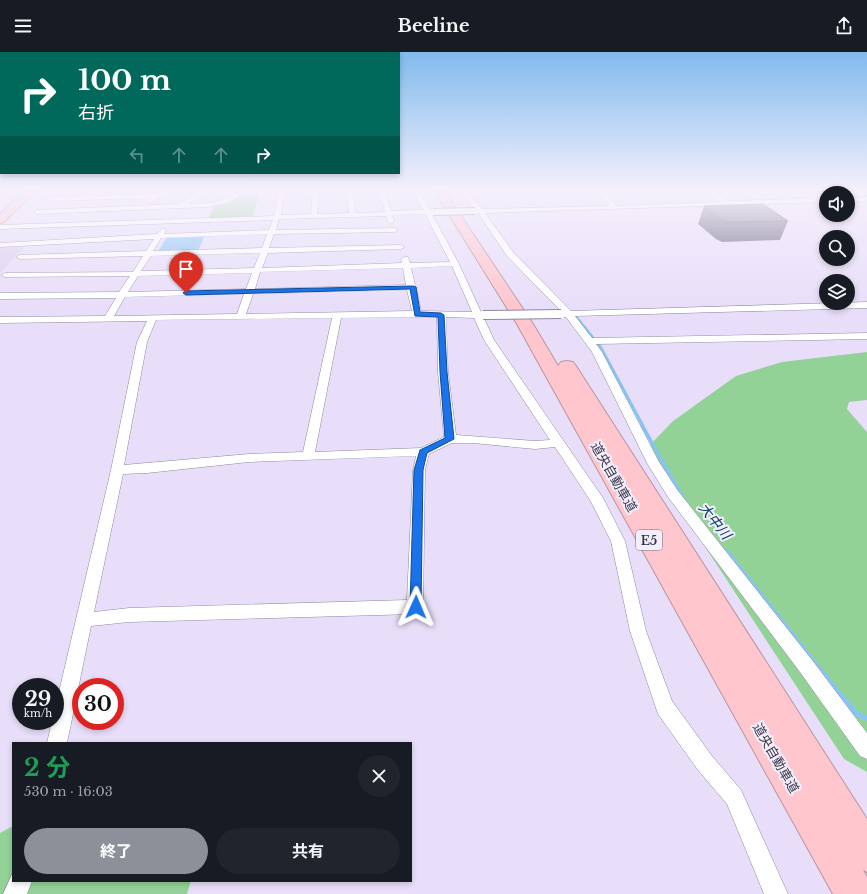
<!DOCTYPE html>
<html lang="ja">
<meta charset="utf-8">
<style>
body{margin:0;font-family:"Libre Baskerville","Noto Sans JP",serif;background:#20242c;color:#f1f3f6;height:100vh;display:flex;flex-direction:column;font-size:15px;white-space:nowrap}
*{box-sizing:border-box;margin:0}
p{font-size:13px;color:#9ea1a6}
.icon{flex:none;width:22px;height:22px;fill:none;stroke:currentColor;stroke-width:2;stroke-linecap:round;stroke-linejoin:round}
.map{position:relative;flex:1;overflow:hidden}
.side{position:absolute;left:12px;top:690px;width:400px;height:140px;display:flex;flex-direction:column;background:#171b24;border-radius:0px;box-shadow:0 2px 6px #0003}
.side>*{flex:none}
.guide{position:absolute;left:0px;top:0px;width:400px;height:122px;box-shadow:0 2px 6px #0003;background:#00695c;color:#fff;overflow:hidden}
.tools{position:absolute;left:819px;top:134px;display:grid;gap:8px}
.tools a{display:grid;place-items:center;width:36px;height:36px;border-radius:50%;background:#171b24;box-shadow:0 2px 6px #0003;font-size:20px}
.speed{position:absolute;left:12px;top:626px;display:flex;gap:8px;font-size:20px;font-weight:700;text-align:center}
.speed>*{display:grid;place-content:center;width:52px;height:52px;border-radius:50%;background:#171b24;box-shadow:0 2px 6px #0003;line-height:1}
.speed small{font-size:10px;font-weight:400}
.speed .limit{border:6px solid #d22;background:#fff;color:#111}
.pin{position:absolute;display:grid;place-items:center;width:34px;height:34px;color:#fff;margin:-41px -17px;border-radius:50% 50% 50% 0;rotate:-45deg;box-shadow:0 0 4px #0007}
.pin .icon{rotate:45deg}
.me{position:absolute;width:44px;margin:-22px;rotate:1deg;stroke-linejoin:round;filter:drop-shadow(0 0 3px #0008)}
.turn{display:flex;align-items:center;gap:14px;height:84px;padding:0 12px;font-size:18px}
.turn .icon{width:52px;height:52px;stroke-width:2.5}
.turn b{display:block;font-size:28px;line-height:34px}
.lanes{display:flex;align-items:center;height:38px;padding:0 12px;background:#0003;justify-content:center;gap:20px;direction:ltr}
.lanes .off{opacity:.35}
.round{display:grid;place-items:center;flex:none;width:42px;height:42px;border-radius:21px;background:#20242c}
.summary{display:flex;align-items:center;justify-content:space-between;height:68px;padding:0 12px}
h1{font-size:24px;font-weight:700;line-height:30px;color:#1e9e55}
.button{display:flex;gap:8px;margin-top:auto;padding:8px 12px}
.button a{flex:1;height:46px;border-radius:24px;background:#8c9099;color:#fff;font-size:16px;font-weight:700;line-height:46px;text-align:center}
.button a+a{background:#20242c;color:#f1f3f6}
header{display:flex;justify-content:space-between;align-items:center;height:52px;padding:0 12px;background:#171b24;font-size:18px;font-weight:700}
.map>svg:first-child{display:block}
.built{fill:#ddd1f2}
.green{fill:#93d296}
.water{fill:#86c4f4}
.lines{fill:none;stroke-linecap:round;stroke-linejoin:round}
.stream-far4{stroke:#86c4f4;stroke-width:2.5}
.stream-far3{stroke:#86c4f4;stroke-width:3}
.stream-far2{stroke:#86c4f4;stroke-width:3.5}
.stream-far1{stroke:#86c4f4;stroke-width:4.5}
.stream{stroke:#86c4f4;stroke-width:5.5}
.street-casing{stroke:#8f879f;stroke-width:1}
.highway-casing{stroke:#ba949d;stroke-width:2}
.street{fill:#fff;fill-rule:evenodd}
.highway{fill:#ffc6ce;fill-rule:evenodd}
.street-bridge-far1-casing{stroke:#8f879f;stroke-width:8;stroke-linecap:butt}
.street-bridge-casing{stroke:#8f879f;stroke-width:10;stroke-linecap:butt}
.street-bridge-far1{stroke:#fff;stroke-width:6}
.street-bridge{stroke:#fff;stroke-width:8}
.wall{fill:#656075}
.building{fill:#767088;stroke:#534e5f}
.route{fill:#1a73e8;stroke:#114b97}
.labels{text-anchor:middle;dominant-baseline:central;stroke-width:4;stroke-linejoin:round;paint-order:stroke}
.shield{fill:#f3eefe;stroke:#726d7a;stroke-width:1}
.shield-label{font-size:12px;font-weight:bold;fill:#3a3641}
.street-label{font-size:13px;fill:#3a3641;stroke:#f3eefe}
.water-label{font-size:14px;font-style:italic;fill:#004067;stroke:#f3eefe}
</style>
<header><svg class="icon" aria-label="menu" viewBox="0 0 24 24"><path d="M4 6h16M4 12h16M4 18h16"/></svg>Beeline<svg class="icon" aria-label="share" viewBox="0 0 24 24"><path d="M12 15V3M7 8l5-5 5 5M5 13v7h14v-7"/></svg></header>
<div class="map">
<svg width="867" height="842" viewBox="0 0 867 842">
<rect width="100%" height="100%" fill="#e8def9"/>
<path class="built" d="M22,195H24L17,203L0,221V196Z"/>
<path class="green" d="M239,142L259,143L252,166L208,167L216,152Z
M867,300V348L849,350L847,357L867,380V720L844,707L664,432L648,395L673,369L736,324L782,310Z
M13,774V829H191L187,842H0V781Z"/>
<path class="water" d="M204,185L198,199L158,200L166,186Z"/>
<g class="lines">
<path class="stream-far4" d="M575,263L586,277"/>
<path class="stream-far3" d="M585,276L601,296L643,374"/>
<path class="stream-far2" d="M642,373L683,446"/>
<path class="stream-far1" d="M726,499L845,649"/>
<path class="stream" d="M845,648L856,662L867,666"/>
<g class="street-casing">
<path id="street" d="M166,137H174L150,151L147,149L151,146L50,149L47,147L50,145L157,142Z
M203,137H211L188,152C199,151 211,152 222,148C232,145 238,137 248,137L230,150L207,155L37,162L34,160L37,158L178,152Z
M279,137H285L281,163L311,162L313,137H319L317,162L349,161L346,137H352L355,161L385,160L378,137H384L391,159L423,158L412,137H418L430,158L435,159V161L432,162L459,212L481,260L488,263L484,266L494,288L603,446L625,489L646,579L672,649L712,704L741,738L788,842H764L727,752L698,718L658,662L630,579L611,489L590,448L555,395L535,397L473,391H452L429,402L425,418L423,555L421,560L415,562L129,570L91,574L67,691H47L52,669H55V657L111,418L137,290L147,269L0,271V265L105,264L116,246L0,247V241L119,240L130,224L5,225L1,223L5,221L133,220L143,204L20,207L16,205L20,203L146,199L154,187L0,195V191L157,182L163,176L166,178L164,182L269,178L273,168L0,177V173L274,164ZM425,162L450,210L410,211L408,205H405L401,207L402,211L262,216L268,201L401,197L405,195L401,193L269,196L274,182L395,180L398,178L395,176L276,178L279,167L386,164L388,170L391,172L394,170L392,163ZM267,182L262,196L153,199L161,186ZM260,201L254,216L141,219L151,204ZM452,214L472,260L421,259L416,237L417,235L415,233L411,216ZM403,216L406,233L255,237L260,220ZM252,221L246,237L128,240L138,224ZM407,238L412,259L246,262L253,242ZM244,242L237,262L114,264L125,245ZM437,265L438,320L444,385L421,396L315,400L341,266ZM446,265L474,266L484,288L550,388L535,389L456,383L448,320ZM332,266L303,400L249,402L124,413L147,290L156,268ZM416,404L413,418L407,548L129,556L94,560L123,422L147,421L249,410Z
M457,137H463L482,157L609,154L597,137H603L616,154L720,150L704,137H711L728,149L826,146V150L485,161L513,200L571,259L867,250V256L575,264L592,286L867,281V287L596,292L602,300L659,410L678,439L812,608L867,681V707L860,704L800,620L668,445L647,411L592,300L566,265L560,264L558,262L562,260L507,204L478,161L473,160L472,159L475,157Z
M867,145V149L848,150V146Z
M13,820V829H32L27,842H3Z"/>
</g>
<g class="highway-casing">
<path id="highway" d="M27,137H38L4,170L0,171V162Z
M433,137H443L533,272L558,314L561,310L567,309L573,310L576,314L867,767V820L863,818L867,825V842H833L517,272Z"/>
</g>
<use href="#street" class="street"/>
<use href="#highway" class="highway"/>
<g class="street-bridge-far1-casing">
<path id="street-bridge-far1" d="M433,160L475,159"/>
</g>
<g class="street-bridge-casing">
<path id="street-bridge" d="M483,263L561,262"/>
</g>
<use href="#street-bridge-far1" class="street-bridge-far1"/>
<use href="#street-bridge" class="street-bridge"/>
</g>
<path class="wall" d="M704,154L788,169L780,188L722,190L716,187L698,172Z"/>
<path class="building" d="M763,152L788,169L729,170L722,168L704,154Z"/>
<linearGradient id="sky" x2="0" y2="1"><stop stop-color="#81baed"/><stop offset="0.54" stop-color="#f5f0fc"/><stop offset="1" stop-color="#f5f0fc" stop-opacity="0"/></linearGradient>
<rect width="867" height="255" fill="url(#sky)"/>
<path class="route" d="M413,234L416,235L420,260L441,261L444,263L447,320L454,387L427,401L423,418L421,555L420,558L416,560L411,558L410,555L414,418L420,398L445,386L440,320L438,265L415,264L410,237L186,243L183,241L186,239Z"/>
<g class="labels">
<rect class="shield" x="636" y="478" width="26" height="20" rx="3"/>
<g class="shield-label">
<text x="649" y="488">E5</text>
</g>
<g class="street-label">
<text transform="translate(614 425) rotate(60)">道央自動車道</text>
<text transform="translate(776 706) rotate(60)">道央自動車道</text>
</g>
<g class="water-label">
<text transform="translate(715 469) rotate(51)">大中川</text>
</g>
</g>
</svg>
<div class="tools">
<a><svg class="icon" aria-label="sound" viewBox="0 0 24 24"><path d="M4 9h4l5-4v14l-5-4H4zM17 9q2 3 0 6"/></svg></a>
<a><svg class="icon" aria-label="search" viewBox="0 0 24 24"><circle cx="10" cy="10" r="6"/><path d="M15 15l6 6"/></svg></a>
<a><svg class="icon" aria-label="layers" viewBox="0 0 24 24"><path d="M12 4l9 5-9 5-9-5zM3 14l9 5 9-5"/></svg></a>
</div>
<div class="speed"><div>29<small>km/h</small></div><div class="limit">30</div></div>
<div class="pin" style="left:186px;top:241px;background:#d93025"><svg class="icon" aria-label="arrive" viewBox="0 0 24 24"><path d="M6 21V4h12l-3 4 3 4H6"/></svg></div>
<svg class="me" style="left:416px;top:555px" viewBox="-20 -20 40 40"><path d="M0-17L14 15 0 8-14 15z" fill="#1a73e8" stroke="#fff" stroke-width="4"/></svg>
<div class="guide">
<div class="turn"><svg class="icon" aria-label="right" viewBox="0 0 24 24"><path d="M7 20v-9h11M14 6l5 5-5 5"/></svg><div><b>100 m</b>右折</div></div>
<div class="lanes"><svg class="icon off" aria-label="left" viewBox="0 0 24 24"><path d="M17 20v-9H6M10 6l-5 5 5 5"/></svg><svg class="icon off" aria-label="ahead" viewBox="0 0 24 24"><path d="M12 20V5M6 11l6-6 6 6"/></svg><svg class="icon off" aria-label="ahead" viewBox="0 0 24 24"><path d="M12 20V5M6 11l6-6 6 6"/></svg><svg class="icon" aria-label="right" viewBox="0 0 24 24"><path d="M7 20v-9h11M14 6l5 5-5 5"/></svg></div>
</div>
<section class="side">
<div class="summary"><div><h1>2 分</h1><p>530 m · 16:03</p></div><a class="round"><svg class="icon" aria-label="close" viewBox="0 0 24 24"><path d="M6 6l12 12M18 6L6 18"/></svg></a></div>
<div class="button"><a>終了</a><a>共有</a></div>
</section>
</div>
